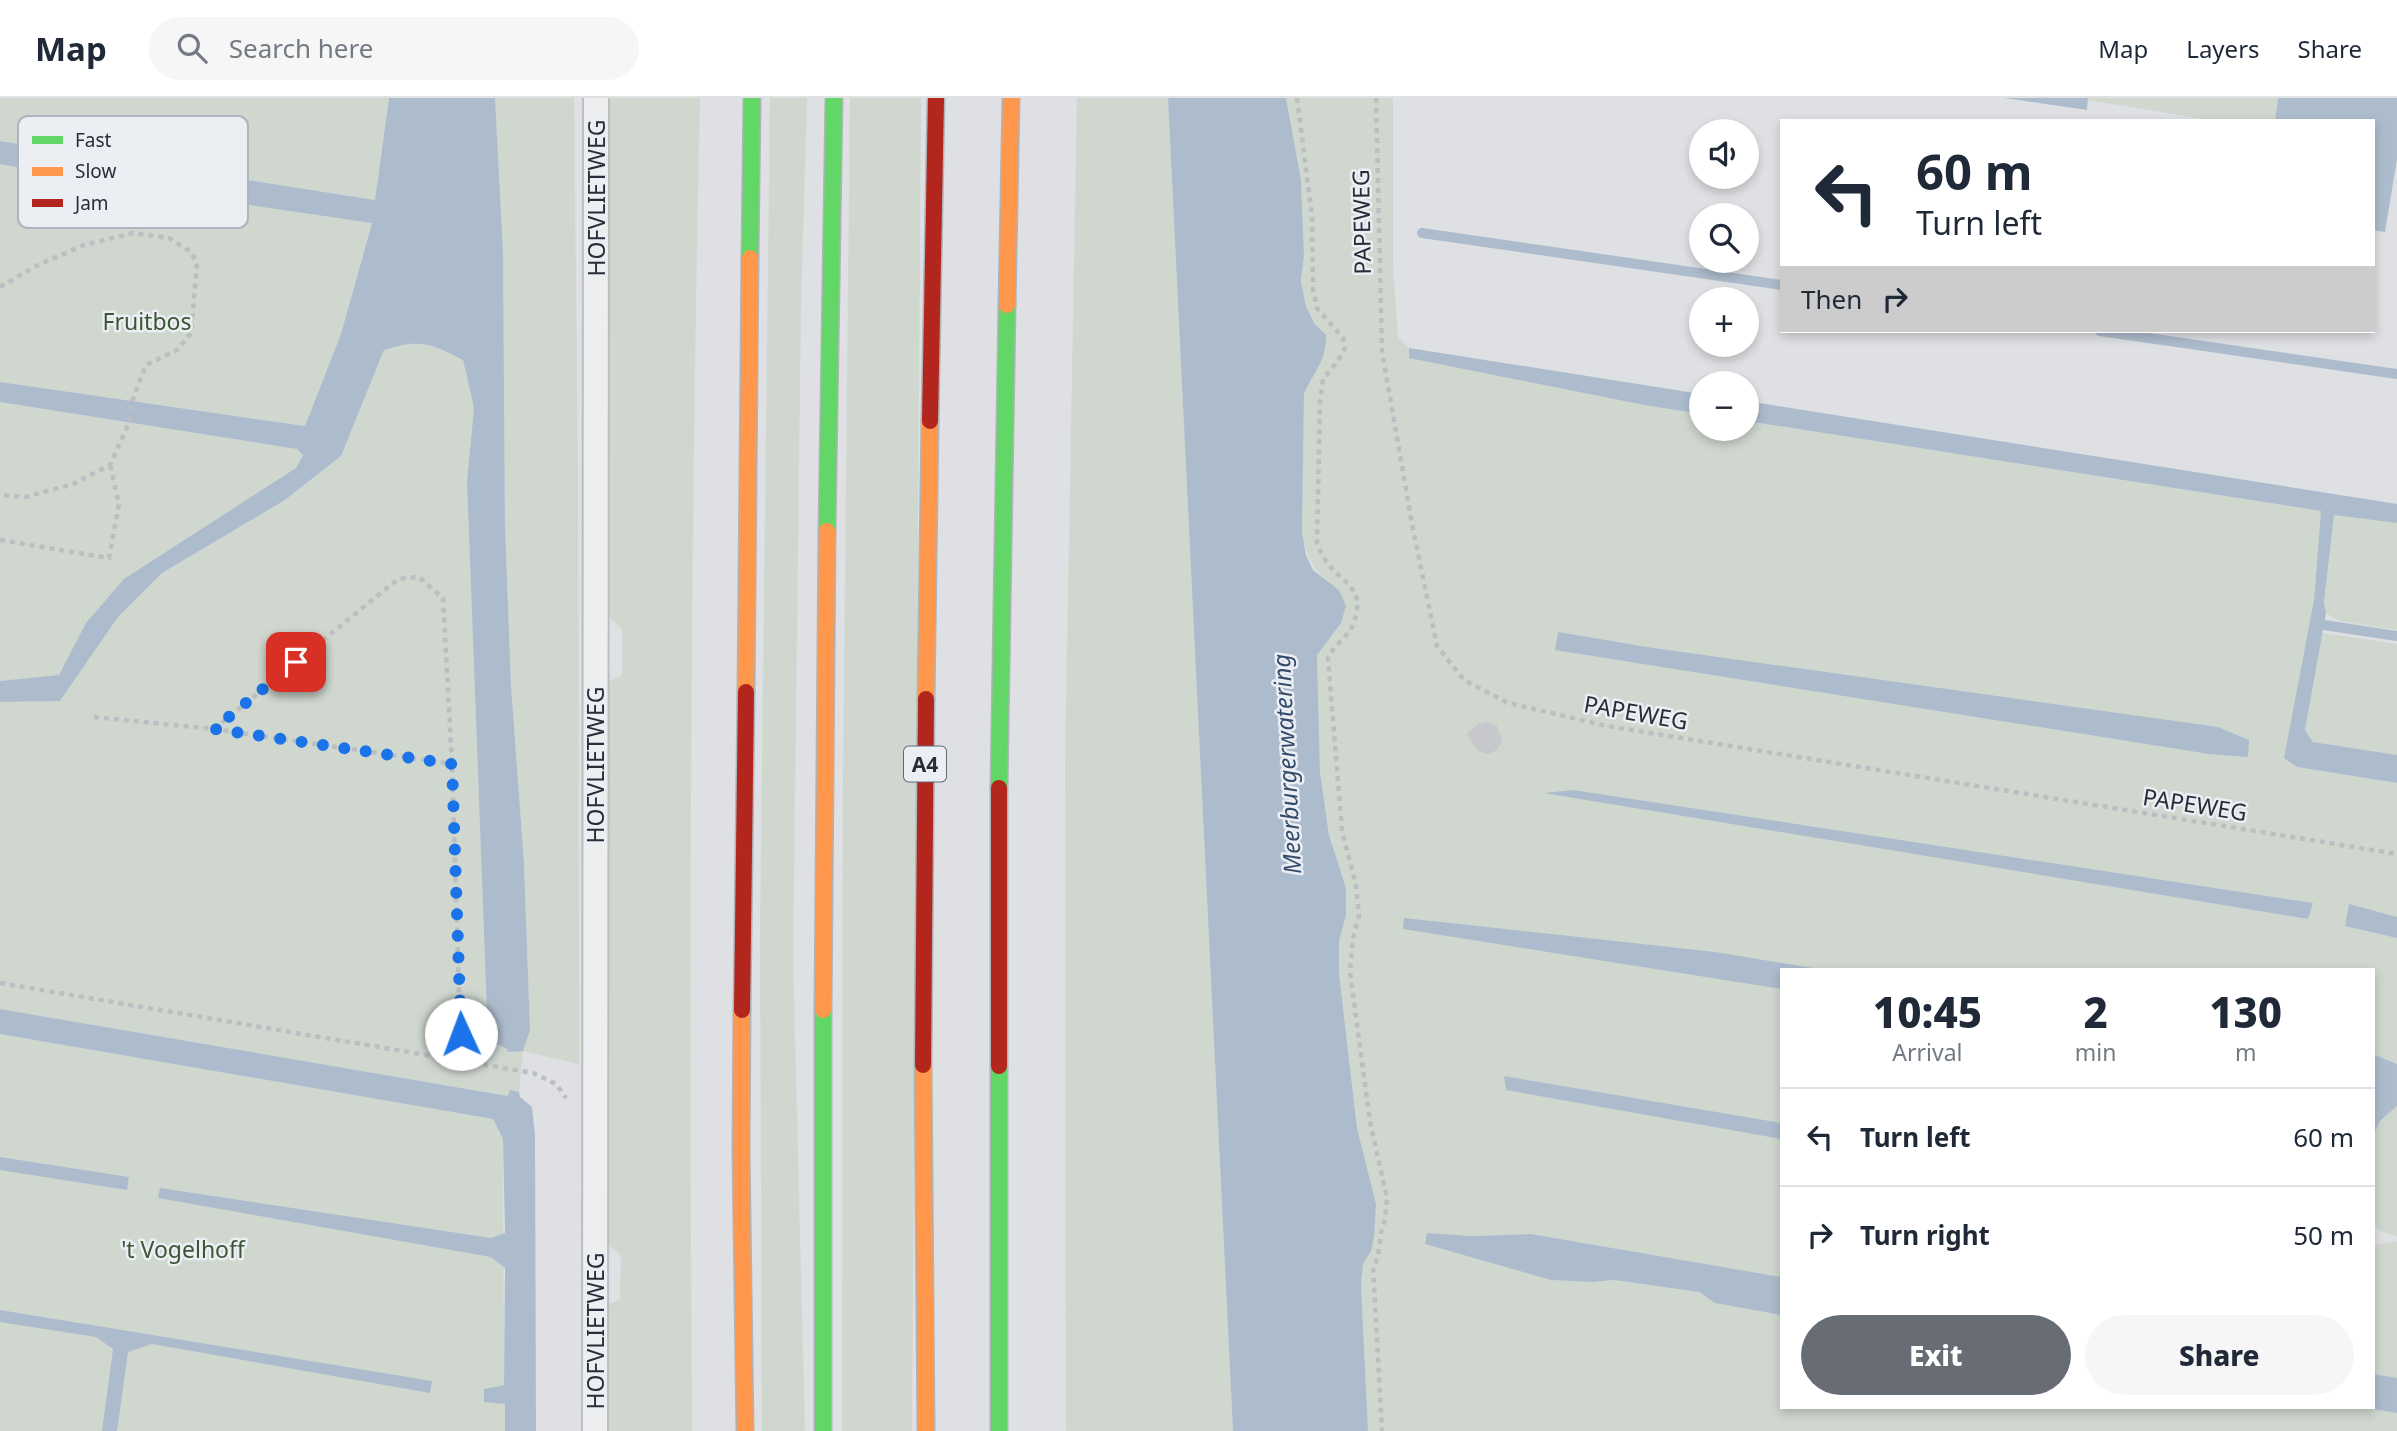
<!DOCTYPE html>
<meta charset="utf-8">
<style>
body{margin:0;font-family:"Noto Sans",sans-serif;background:#f6f6f7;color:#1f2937;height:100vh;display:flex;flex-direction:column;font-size:26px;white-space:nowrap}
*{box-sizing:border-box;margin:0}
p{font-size:23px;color:#747a83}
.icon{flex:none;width:38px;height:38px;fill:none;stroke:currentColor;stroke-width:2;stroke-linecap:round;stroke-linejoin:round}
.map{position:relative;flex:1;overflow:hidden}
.sheet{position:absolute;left:1780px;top:870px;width:595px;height:441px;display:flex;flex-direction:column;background:#fff;border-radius:0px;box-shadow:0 4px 10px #0003}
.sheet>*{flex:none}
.banner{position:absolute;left:1780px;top:21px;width:595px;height:214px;border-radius:0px;box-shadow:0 4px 10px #0003;background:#fff;color:#1f2937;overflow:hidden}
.controls{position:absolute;left:1689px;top:21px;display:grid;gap:14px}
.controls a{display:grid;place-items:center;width:70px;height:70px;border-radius:50%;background:#fff;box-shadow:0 4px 10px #0003;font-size:35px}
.pin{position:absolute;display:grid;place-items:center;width:60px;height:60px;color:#fff;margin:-30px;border-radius:14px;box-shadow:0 4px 10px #0006}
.me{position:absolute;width:77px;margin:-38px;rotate:358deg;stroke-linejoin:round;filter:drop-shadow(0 0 5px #0008)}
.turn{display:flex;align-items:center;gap:24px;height:147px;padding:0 21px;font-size:32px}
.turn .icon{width:91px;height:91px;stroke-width:2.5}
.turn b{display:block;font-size:49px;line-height:60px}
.then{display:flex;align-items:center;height:66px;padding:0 21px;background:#0003;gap:14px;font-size:26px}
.eta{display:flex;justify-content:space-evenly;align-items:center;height:119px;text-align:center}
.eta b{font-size:42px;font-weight:800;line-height:49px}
.action{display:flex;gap:14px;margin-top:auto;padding:14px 21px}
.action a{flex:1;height:80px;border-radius:42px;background:#676c75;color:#fff;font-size:28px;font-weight:800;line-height:80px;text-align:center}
.action a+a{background:#f6f6f7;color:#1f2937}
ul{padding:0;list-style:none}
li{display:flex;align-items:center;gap:21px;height:98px;padding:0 21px;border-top:2px solid #e0e1e3}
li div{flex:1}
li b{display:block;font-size:26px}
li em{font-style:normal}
header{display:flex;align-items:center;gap:42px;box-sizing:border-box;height:98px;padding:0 35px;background:#fff;border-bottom:2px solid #e0e1e3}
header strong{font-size:33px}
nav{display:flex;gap:38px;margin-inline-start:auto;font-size:24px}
.search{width:490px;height:63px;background:#f6f6f7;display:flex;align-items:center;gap:18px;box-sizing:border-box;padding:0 24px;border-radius:38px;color:#747a83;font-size:26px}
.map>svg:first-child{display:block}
.green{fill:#cfd7cf}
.water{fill:#adbccd}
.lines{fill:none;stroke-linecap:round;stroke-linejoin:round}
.stream{stroke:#adbccd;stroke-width:10}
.building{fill:#c7c8cb}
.street-casing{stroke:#bcbec1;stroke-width:28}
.fast-casing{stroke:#b0b3b8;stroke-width:19}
.slow-casing{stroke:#b0b3b8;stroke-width:19}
.jam-casing{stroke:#b0b3b8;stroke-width:19}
.path{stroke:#bcbec2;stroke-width:4.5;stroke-dasharray:5 5;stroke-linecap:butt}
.street{stroke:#edeef0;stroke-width:24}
.fast{stroke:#63d668;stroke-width:16}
.slow{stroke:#ff974d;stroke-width:16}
.jam{stroke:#b3261e;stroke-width:16}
.route{stroke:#1a73e8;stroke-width:12;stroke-dasharray:0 21.6}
.labels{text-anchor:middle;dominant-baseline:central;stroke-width:5;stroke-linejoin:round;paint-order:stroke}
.shield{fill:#ebeef3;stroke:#626872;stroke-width:2}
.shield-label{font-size:21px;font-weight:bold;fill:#272e3a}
.street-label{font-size:23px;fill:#272e3a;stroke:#ebeef3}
.park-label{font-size:23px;fill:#3b5535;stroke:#ebeef3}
.water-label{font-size:24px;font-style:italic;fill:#344c6b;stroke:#ebeef3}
.key{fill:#ebeef3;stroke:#b0b4bc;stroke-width:2}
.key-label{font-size:19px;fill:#272e3a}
</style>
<header>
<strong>Map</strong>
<div class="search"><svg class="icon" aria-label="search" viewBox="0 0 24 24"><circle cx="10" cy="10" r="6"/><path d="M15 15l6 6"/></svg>Search here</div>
<nav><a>Map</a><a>Layers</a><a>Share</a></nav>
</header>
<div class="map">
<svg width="2397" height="1333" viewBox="0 0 2397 1333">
<rect width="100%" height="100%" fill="#dee0e3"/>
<path class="green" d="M0,0H389L375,102L0,43Z
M495,0H574L578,373L579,966L523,953L519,994L510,993L509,998L0,911V604L60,603L118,519L162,475L285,402L341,358L384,252C420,241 430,245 463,262L474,310L467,383L488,942L508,951L523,953L530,932L524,765L511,588L505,428L503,153Z
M607,0H700C690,444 689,889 692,1333H606V1207L620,1202L621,1158L606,1144V585L622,577V531L607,517Z
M770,0H807L801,206L793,861L805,1333H762L760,837Z
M850,0H921L912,1333H842L843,677Z
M1077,0H1168L1233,1333H1066L1065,664Z
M1286,0H1393V168L1398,239L1409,250L1410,260L1644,307L1701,316V331H1746L1747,323L2321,413L2314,502L2285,660L2297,669L2397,685V966L2373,956V872H1782L1781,1179L1531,1136L1471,1138L1427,1135L1448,1151L1551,1182L1592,1184L1614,1182L1699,1194L1715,1205L1781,1217L1782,1309H2361L2397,1315V1333H1368L1361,1186L1363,1166L1371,1153L1374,1139L1376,1106L1357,1030L1339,875V844L1346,817V790L1329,737L1320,674L1317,557L1326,544L1339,492C1314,472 1308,466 1302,434L1304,296C1314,273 1327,263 1326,237L1314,225L1306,208L1301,183L1304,157L1301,82Z
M2088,0H2278L2275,23H2216L2088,2Z
M0,66L107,86L372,124L341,236L305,328L0,284Z
M0,304L297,351L303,357L296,370L86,525L59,578L0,583Z
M2334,416L2397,425V532L2340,523L2326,515L2324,505Z
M2322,535L2397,546V657L2313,644L2305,632Z
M0,936L493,1021L503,1041L504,1287L484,1291V1303L505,1306V1333H0Z
M2397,1008V1139L2378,1132L2373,1126V1037L2380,1023Z
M2397,1143V1280L2373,1276V1147Z"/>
<path class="water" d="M389,0H495L503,153L505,428L511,588L524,765L530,932L523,953L508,954L507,951L488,942L467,383L474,310L463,262C430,245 420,241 384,252L341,358L285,402L162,475L118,519L60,603L0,604V583L59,577L86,525L124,481L296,370L303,357L297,351L0,304V284L305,328L341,236L372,125L107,86L0,66V43L375,102Z
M1168,0H1286L1301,82L1304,157L1301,183L1306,208L1314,225L1326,237C1327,263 1314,273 1304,296L1302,434L1306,457L1313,472L1339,492L1346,508L1341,525L1317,557L1320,674L1329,737L1346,790V817L1339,844V875L1357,1030L1376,1106L1374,1139L1371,1153L1363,1166L1361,1186L1368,1333H1233Z
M2004,0H2088L2087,12Z
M2278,0H2397V61L2385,134L2373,132V23H2275Z
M1409,250L1701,296V316L1644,307L1409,260Z
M1747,303L2397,406V425L2334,417L2324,504L2326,515L2305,632L2313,644L2397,657V685L2297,669L2284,660L2314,502L2321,413L1747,323Z
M1558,534L1647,549L2218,629L2249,642L2248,659L2209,656L1555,552Z
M1573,692L2313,805L2308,821L1544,695Z
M2349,806L2397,819V840L2345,828Z
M1404,820L1715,854L1819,871L1782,872L1781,891L1403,831Z
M0,911L508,998L510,992L519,994L520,999L532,1009L535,1037L536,1333H505V1306L484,1304V1291L504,1287L505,1170L491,1159L158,1100L160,1090L491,1140L505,1135L503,1041L493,1021L0,936Z
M2373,956L2397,966V1008L2380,1023L2373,1037Z
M1504,978L1781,1025V1041L1506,992Z
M0,1059L129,1079L127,1092L0,1072Z
M1427,1135L1471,1138L1531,1136L1781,1179V1217L1715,1205L1699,1194L1614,1182L1592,1184L1551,1182L1425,1146Z
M0,1212L432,1283L430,1295L152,1246L128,1254L117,1333H102L113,1251L96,1239L0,1224Z
M2373,1276L2397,1280V1315L2361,1309H2373Z"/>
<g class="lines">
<path class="stream" d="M1422,135L1782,187
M2100,233L2397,276
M2324,527L2397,538"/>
</g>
<path class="building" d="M1488,624L1497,628L1502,643L1497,652L1488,656L1478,653L1467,636L1478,626Z"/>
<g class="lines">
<g class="street-casing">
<path id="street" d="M595,1333L596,0"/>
</g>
<g class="fast-casing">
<path id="fast" d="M750,160L752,0
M827,433L834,0
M999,690L1007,207
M823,912V1333
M999,968V1333"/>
</g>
<g class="slow-casing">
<path id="slow" d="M1007,207L1011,0
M746,594L750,160
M926,601L930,323
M742,912L741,1052L745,1333
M823,912L827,433
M923,967L926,1333"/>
</g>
<g class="jam-casing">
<path id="jam" d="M930,323L936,0
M742,912L746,594
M923,967L926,601
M999,968V690"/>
</g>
<path class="path" d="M1297,0L1312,118L1313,191L1317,210L1343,240L1345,250L1338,263L1323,281L1320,303L1317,445C1319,450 1321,455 1324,460C1339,486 1367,486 1354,524C1350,538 1334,546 1328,560L1342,733L1356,787L1359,818L1353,840L1350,874L1370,1024L1387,1100L1385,1122L1381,1134L1378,1159L1373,1169L1382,1333
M1376,0L1382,253L1412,426L1437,548L1464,582L1508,605L1607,628L2397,756
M0,189L36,168L84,147L133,135L169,140L191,154L197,165L191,235L177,252L146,267L133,301L128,327L110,367L73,386L25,399L0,397
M0,442L109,460L119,406L110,367
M94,619L214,631L452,666
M214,631L398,481L419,479L443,500L452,666L461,963
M0,885L533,975L556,986L566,1000"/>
<use href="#street" class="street"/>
<use href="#fast" class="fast"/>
<use href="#slow" class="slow"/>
<use href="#jam" class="jam"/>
</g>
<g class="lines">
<path class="route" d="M296,564L214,631L452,666L461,936"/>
</g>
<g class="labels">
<rect class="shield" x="904" y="648.5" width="42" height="35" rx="5"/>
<g class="shield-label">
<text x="925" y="666">A4</text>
</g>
<g class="street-label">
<text transform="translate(596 100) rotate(-90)">HOFVLIETWEG</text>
<text transform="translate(1361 124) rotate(-91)">PAPEWEG</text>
<text transform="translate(1636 614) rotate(10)">PAPEWEG</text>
<text transform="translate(595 667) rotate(-90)">HOFVLIETWEG</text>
<text transform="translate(2195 706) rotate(9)">PAPEWEG</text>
<text transform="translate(595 1233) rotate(-90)">HOFVLIETWEG</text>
</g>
<g class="park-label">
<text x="147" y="223">Fruitbos</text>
<text x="183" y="1151">'t Vogelhoff</text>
</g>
<g class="water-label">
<text transform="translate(1286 666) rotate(-93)">Meerburgerwatering</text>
</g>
</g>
<rect x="18" y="18" width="230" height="112" rx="10" class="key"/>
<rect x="32" y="38" width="31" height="8" fill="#63d668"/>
<rect x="32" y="69" width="31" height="9" fill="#ff974d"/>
<rect x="32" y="101" width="31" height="8" fill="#b3261e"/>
<g class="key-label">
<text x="75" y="49">Fast</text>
<text x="75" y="80">Slow</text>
<text x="75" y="112">Jam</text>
</g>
</svg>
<div class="controls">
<a><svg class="icon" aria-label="sound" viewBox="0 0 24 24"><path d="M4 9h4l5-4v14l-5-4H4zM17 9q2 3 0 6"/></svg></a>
<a><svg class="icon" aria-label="search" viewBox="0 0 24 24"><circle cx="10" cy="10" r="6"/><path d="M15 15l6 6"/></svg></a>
<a>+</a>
<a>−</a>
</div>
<div class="pin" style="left:296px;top:564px;background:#d93025"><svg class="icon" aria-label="arrive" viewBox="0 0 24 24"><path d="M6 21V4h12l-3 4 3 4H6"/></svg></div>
<svg class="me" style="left:461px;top:936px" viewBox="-20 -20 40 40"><circle r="19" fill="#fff"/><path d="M0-13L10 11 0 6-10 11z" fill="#1a73e8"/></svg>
<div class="banner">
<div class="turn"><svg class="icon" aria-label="left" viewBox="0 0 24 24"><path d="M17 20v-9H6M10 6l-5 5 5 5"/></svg><div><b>60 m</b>Turn left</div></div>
<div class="then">Then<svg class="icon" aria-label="right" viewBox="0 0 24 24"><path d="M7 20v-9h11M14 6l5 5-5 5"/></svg></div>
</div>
<section class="sheet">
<div class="eta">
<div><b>10:45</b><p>Arrival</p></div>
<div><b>2</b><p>min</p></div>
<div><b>130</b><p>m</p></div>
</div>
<ul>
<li><svg class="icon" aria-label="left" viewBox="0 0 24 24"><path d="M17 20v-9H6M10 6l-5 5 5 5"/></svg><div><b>Turn left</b></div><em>60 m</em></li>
<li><svg class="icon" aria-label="right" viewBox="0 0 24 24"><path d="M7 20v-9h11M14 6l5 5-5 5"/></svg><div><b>Turn right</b></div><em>50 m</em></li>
</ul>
<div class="action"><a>Exit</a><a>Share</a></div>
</section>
</div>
